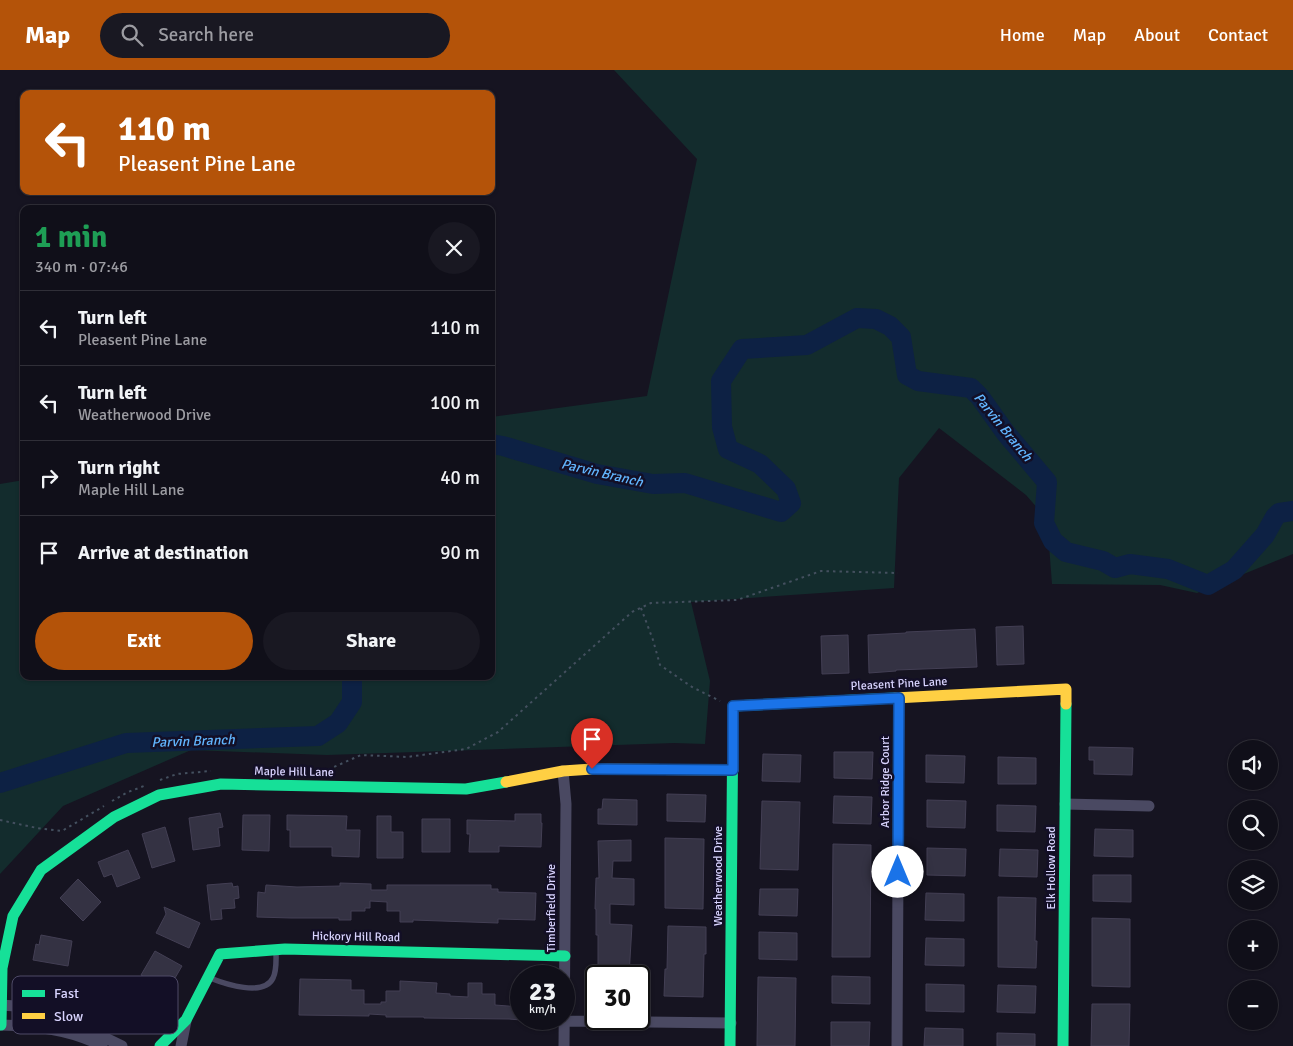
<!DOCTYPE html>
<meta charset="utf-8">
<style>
body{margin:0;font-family:Signika,sans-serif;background:#191822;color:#f1f3f6;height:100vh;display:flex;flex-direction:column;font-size:19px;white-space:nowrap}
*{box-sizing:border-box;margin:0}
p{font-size:16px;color:#9c9ca2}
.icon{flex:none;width:28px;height:28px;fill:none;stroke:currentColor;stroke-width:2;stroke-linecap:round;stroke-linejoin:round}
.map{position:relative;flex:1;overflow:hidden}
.sheet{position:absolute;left:20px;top:135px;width:475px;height:475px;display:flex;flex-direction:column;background:#100f19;border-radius:10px;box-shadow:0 1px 4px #0004,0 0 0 1px #302f38}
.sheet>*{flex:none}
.guide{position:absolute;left:20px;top:20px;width:475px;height:105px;border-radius:10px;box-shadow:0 1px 4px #0004,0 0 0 1px #302f38;background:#b45309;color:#fff;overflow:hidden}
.buttons{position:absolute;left:1228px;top:670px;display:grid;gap:10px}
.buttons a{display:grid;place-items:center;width:50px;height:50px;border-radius:50%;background:#100f19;box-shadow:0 1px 4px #0004,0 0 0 1px #302f38;font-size:25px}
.speed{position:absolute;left:510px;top:895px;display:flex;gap:10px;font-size:25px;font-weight:700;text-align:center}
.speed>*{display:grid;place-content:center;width:65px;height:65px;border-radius:50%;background:#100f19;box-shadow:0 1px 4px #0004,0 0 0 1px #302f38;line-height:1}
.speed small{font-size:12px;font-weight:400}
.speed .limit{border:2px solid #111;border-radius:8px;background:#fff;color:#111}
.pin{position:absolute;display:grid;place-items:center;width:42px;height:42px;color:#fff;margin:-51px -21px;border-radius:50% 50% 50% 0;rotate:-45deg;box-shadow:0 0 5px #0007}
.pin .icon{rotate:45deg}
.me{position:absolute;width:55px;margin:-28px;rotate:0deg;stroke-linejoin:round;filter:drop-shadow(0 0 4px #0008)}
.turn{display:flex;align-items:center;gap:18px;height:105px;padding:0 15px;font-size:22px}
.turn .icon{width:65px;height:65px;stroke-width:2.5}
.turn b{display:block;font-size:35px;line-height:42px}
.round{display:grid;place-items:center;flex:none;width:52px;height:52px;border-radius:26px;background:#191822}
.head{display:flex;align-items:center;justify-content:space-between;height:85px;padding:0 15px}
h1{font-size:30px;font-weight:800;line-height:38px;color:#1e9e55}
.button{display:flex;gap:10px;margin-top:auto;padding:10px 15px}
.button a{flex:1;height:58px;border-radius:30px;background:#b45309;color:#fff;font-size:20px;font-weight:800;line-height:58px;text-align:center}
.button a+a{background:#191822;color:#f1f3f6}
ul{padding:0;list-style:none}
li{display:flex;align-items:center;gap:15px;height:75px;padding:0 15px;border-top:1px solid #302f38}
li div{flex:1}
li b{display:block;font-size:19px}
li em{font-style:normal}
header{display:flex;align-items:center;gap:30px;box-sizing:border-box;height:70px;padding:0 25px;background:#b45309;color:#fff}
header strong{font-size:24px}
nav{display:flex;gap:28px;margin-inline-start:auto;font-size:18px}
.search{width:350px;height:45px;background:#191822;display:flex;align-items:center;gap:12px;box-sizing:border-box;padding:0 18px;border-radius:28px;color:#9c9ca2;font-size:19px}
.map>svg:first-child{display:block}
.green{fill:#132c2d}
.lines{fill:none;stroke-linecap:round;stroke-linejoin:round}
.river{stroke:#0d2144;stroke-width:20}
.building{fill:#343243;stroke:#433f54}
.path{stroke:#44505f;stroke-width:2;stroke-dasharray:2.5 4;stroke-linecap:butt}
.lane{stroke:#4a4962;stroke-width:5.5}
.street{stroke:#4a4962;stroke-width:11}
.fast{stroke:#16e098;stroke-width:11}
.slow{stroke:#ffcf43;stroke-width:11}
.route-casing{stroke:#114b97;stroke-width:12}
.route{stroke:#1a73e8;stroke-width:9}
.labels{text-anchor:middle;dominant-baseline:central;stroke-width:5;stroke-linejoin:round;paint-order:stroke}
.street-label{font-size:12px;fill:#d9d4ff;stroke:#130f26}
.water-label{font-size:14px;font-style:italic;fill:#62b6ff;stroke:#130f26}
.key{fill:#130f26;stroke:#4e4a67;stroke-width:1}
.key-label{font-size:14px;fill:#d9d4ff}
</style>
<header>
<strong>Map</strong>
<div class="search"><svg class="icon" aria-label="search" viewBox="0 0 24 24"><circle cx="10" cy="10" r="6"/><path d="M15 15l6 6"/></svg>Search here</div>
<nav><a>Home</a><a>Map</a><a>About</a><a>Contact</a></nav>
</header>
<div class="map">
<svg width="1293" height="976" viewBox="0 0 1293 976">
<rect width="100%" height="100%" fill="#161421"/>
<path class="green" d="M614,0H1293V484L1197,523L1160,515L1052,514L1047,449L1026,425L939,358L899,408L894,518L691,532L710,611L705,674L674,673L327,685L191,680L63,736L0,804V414L24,410V606H491V347L647,326L697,89Z"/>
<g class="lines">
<path class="river" d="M491,374L503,376L597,404L653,414L685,413L781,442L791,433L786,419L760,394L728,379L722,357L721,311L742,279L807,275L857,248L876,249L890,256L901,267L907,305L918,311L971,318L980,327L1005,362L1047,412L1044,453L1053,471L1066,482L1103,491L1115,498L1130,494L1168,499L1208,515L1234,500L1265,465L1275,447L1279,443L1293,441
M0,713L126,673L318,666L338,653L352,632V606"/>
</g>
<path class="building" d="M1023,556L1024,594L997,595L996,557Z
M975,559L977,597L896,600V601L869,603L868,565L906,563V562Z
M848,565L849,603L822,604L821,566Z
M1089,677L1133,678L1132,705L1094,704V690H1089Z
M834,682H873L872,709L834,708Z
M763,684L801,685L800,712L762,711Z
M926,685L965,686L964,713L926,712Z
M998,687L1036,688V714H998Z
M667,724L706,725L705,752L667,751Z
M834,726L872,727L871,754L833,753Z
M603,729L637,730V755L598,754V739H602Z
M927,730L966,731L965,758L927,757Z
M762,731L800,732L798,800L760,799Z
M997,735L1036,736L1035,762L997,761Z
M220,743L223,757L218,758L220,776L193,780L189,748Z
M515,744H541V753H542L541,777L499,776V782H469L470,764H467V750L515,751Z
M243,745H270L269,781L242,780Z
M287,745L347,746L346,760H360L359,787L332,786V777H290V760H287Z
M377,746H391V762H403V788H377Z
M422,749H450V782H422Z
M165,757L175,791L152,798L142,764Z
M1095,759L1133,760V787L1094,786Z
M665,768L704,769L703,839L665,838Z
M631,770V791H613L612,808L634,809V835L610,834V854L632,855L629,906H598V865H596V839H595L596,808H599L598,771Z
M833,774L871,775L870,887H832Z
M927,778L966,779L965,806L927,805Z
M1000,779L1038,780L1037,807L999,806Z
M128,780L140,808L117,817L112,804L104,807L98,792Z
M1093,805H1131V832L1093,831Z
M78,809L101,832L83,851L60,828Z
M232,813L233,817L238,816L239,828L234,829L235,838L221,839L222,849L211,850L207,815Z
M340,813L371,814V820H387V815H491V819H498V822L536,823L535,850L498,849V853L413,850V852H400V841H387V832L370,831V838H365V841H351V850H339V848H291L257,847L258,822L265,823L266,815L297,817L340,816Z
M760,819H798L797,846L759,845Z
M926,823L964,824V851L925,850Z
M998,827L1036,828L1035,871H1037L1036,898L998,897Z
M164,837L200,853L189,878L156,863L166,844Z
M1092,848L1130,849V917L1092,916Z
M668,856L706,857V884H704L703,927L664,926L665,899H667Z
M759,862L797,863V890L759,889Z
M41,865L72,871L68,896L33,890L36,874L39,875Z
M926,868L964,869V896L925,895Z
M155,881L182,896L168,920L141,905Z
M832,906L870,907V934L832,933Z
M758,907L796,908L795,976H757Z
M300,909L351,910V920H364V934H381V932H386V921H400V911L437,913L436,923L450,924V926L468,927V913H482V924H495V935L521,937V950L509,949L424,948V947H386V945L369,944V946L299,945Z
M926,914L964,915V942L926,941Z
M998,915L1036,916L1035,943L997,942Z
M1092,934H1130L1129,976H1091Z
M831,952H870L869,976H831Z
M925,958L963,959V976H924Z
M997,963L1035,964V976H997Z"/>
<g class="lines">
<path class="path" d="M641,538L653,570L660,595L692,617L720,631
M296,701H325L361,685L407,687L466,679L498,662L632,542L651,533L737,530L821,501L898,503
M160,710L177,704L211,701
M112,731L128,722L144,716
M0,750L37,758L62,761L104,736"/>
<path class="lane" d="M210,908C225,914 264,927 273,908C277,900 276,890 276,881"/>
<path class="street" d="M563,701L566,734L564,976
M1065,734L1149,736
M0,935L31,937L56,944L122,976
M564,951L731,953
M0,955C36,956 70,959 102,976
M181,976L186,951
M897,976L899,628"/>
<path class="fast" d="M1,955L2,898L13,846L41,800L114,747L159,725L221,714L466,719L506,712
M160,976L186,950L220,884L285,879L565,886
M730,976L733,636L895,628
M1063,976L1066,634"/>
<path class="slow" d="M895,628L1066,619V634
M506,712L563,701L592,699L733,700"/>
</g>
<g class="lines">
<g class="route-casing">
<path id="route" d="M592,699L733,700V636L899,628L898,802"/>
</g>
<use href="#route" class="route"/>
</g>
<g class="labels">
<g class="street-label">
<text transform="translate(899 614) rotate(-3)">Pleasent Pine Lane</text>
<text transform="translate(294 702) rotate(1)">Maple Hill Lane</text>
<text transform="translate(885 712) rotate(-90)">Arbor Ridge Court</text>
<text transform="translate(1051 798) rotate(-90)">Elk Hollow Road</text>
<text transform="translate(718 806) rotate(-90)">Weatherwood Drive</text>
<text transform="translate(551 838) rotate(-90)">Timberfield Drive</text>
<text transform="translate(356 867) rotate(1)">Hickory Hill Road</text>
</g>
<g class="water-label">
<text transform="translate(1003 357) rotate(51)">Parvin Branch</text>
<text transform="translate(602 403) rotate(13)">Parvin Branch</text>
<text transform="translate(193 671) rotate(-2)">Parvin Branch</text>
</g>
</g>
<rect x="12" y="906" width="166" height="58" rx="8" class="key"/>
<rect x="22" y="920" width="23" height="7" fill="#16e098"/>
<rect x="22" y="943" width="23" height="6" fill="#ffcf43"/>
<g class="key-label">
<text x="54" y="928">Fast</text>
<text x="54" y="951">Slow</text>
</g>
</svg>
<div class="buttons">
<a><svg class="icon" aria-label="sound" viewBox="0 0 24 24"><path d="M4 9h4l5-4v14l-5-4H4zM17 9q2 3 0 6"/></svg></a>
<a><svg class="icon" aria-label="search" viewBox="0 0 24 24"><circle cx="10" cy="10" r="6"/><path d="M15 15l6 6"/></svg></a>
<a><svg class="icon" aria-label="layers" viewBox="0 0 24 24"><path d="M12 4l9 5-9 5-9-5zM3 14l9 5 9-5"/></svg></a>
<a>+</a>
<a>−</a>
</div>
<div class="speed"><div>23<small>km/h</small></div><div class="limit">30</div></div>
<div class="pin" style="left:592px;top:699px;background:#d93025"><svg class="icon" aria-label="arrive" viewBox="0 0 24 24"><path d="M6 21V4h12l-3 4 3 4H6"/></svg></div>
<svg class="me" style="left:898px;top:802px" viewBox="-20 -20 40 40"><circle r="19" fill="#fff"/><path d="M0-13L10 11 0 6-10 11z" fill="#1a73e8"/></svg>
<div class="guide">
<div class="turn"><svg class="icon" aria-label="left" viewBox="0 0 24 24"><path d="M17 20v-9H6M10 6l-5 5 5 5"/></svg><div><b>110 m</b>Pleasent Pine Lane</div></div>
</div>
<section class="sheet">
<div class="head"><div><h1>1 min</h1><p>340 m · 07:46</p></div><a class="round"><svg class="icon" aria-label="close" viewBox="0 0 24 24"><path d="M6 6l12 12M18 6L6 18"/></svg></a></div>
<ul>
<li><svg class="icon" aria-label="left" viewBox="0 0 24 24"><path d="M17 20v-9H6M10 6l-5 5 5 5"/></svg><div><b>Turn left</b><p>Pleasent Pine Lane</p></div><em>110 m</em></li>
<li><svg class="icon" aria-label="left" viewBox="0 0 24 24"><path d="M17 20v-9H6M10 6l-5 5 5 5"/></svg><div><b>Turn left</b><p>Weatherwood Drive</p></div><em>100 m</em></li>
<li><svg class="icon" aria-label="right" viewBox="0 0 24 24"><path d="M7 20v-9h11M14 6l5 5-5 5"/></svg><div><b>Turn right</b><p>Maple Hill Lane</p></div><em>40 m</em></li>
<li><svg class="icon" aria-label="arrive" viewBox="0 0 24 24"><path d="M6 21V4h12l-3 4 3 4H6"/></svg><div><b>Arrive at destination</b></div><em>90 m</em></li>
</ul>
<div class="button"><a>Exit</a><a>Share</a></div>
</section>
</div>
